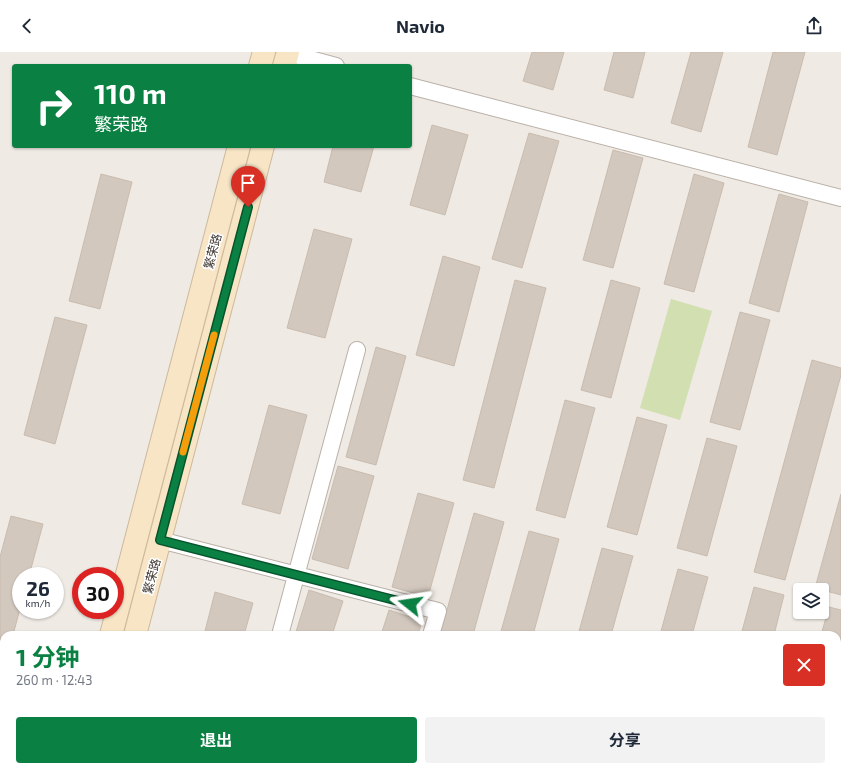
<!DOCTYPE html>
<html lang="zh">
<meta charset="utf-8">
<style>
body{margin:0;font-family:"Exo 2","Noto Sans SC",sans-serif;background:#f2f2f3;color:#1f2937;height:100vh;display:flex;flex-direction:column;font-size:15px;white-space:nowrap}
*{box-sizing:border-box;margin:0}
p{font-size:13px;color:#747a83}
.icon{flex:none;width:22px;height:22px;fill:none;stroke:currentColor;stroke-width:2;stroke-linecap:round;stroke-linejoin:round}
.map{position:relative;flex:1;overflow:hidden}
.details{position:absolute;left:0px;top:579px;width:841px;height:140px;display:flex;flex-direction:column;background:#fff;border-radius:12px 12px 0 0;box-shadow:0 1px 3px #0004}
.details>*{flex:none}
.guide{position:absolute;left:12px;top:12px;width:400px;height:84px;border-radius:4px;box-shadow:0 1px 3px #0004;background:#0b8043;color:#fff;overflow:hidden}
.fabs{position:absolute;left:793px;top:531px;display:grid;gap:8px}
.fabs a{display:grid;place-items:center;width:36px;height:36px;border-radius:4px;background:#fff;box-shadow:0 1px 3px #0004;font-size:20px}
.speed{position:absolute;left:12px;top:515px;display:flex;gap:8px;font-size:20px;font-weight:700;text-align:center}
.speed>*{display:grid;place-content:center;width:52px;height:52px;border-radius:50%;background:#fff;box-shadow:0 1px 3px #0004;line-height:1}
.speed small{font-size:10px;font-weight:400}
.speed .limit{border:6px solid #d22;background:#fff;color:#111}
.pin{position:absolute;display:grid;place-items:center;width:34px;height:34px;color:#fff;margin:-41px -17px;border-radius:50% 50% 50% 0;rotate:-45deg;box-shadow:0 0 4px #0007}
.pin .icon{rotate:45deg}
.me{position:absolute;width:44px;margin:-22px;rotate:285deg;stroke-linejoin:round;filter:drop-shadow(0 0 3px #0008)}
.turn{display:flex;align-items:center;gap:14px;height:84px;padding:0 16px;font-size:18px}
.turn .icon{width:52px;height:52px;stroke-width:2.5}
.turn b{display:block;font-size:28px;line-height:34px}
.round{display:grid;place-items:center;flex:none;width:42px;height:42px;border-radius:4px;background:#f2f2f3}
.head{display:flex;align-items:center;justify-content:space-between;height:68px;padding:0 16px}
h1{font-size:24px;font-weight:700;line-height:30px;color:#0b8043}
.cta{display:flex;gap:8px;margin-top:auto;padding:8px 16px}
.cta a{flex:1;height:46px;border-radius:4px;background:#0b8043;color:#fff;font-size:16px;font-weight:700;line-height:46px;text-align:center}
.cta a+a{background:#f2f2f3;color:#1f2937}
header{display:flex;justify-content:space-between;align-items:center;height:52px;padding:0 16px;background:#fff;font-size:18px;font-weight:700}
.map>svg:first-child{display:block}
.green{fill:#d1dfb1}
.building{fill:#d3c8be;stroke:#c9bcaf}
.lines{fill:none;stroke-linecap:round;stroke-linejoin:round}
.minor-casing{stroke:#bab1a8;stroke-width:18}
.secondary-casing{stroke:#cdb99b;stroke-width:24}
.minor{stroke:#fff;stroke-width:16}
.secondary{stroke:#f7e5c6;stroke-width:22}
.route-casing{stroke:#07532c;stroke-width:10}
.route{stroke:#0b8043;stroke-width:7}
.slow{stroke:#f59e0b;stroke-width:7}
.labels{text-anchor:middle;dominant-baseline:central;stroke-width:3;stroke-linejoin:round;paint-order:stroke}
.street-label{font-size:12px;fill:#413a35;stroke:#fff}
</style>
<header><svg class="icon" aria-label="back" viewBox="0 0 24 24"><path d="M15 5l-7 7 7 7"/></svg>Navio<svg class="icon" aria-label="share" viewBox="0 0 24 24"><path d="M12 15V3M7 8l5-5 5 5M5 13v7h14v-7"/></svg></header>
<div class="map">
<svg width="841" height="719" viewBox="0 0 841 719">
<rect width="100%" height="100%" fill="#efeae4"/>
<path class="green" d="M671,247L712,259L680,368L640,356Z"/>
<path class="building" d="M532,0H564L553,38L523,29Z
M614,0H645L633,46L604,38Z
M691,0H723L701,80L671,71Z
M773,0H805L777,103L748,95Z
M432,73L468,83L445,163L410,153Z
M529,81L559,89L522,216L492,207Z
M333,94H374L361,140L324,130Z
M613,98L643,106L613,216L583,208Z
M101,122L132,130L100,257L69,249Z
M694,122L724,131L694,240L664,232Z
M779,142L808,150L779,260L749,251Z
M314,177L352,187L325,286L287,276Z
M443,204L480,215L454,314L416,303Z
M515,228L546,236L494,436L463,428Z
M611,228L640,236L611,346L581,338Z
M740,260L770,268L740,378L710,370Z
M55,265L87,273L55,392L24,383Z
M376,295L406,304L376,413L346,405Z
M812,308L841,316V323L785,528L754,520Z
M565,348L595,356L565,466L536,458Z
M269,353L307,363L280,462L242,452Z
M637,365L667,373L637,483L607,475Z
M707,386L737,394L707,504L677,496Z
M338,414L374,424L348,517L312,507Z
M418,441L454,451L428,545L392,535Z
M841,442V543L815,536Z
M474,461L504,470L473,583H440Z
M11,464L43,472L29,524H21V553L13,583H4V589L0,588V505Z
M529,479L559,487L533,583H500Z
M602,496L633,504L611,583H578Z
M678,517L708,525L692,583H660Z
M754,535L784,543L774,583H741Z
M309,538L343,549L332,583H295Z
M215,540L253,551L244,583H204Z
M829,555L841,558V629L837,644V583H821Z
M389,558L422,569L418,583H381Z
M0,615L4,616V637L0,652Z
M624,715H656L655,719H623Z
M705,715H737L736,719H704Z
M785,715H817L816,719H784Z"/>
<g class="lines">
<g class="minor-casing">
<path id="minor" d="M288,1L336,14
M410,34L841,146
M160,488L438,559L431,583
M280,583L357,298
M361,715L376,719
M534,715L549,719
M403,719L405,715"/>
</g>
<g class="secondary-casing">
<path id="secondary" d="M260,14L264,0
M284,14L288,0
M111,583L239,94
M135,583L263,94
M75,719L76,715
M99,719L100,715"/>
</g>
<use href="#minor" class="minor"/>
<use href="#secondary" class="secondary"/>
</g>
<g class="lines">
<g class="route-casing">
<path id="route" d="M248,155L160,488L410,552"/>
</g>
<use href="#route" class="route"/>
<path class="slow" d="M183,400L214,283"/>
</g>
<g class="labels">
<g class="street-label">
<text transform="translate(212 199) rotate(-75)">繁荣路</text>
<text transform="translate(151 524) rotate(-75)">繁荣路</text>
</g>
</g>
</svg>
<div class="fabs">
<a><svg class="icon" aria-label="layers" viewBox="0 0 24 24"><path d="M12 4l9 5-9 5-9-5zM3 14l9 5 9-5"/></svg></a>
</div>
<div class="speed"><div>26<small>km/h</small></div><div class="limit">30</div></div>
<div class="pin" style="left:248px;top:155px;background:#d93025"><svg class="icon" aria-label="arrive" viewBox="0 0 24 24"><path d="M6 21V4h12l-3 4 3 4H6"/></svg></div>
<svg class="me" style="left:410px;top:552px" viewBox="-20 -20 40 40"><path d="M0-17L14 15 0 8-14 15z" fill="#0b8043" stroke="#fff" stroke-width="4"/></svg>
<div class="guide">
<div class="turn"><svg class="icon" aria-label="right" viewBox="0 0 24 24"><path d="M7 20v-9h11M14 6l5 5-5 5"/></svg><div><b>110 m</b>繁荣路</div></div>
</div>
<section class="details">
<div class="head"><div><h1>1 分钟</h1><p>260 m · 12:43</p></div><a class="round" style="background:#d93025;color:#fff"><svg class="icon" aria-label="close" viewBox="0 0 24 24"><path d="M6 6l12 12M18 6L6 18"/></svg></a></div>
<div class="cta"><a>退出</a><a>分享</a></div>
</section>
</div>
